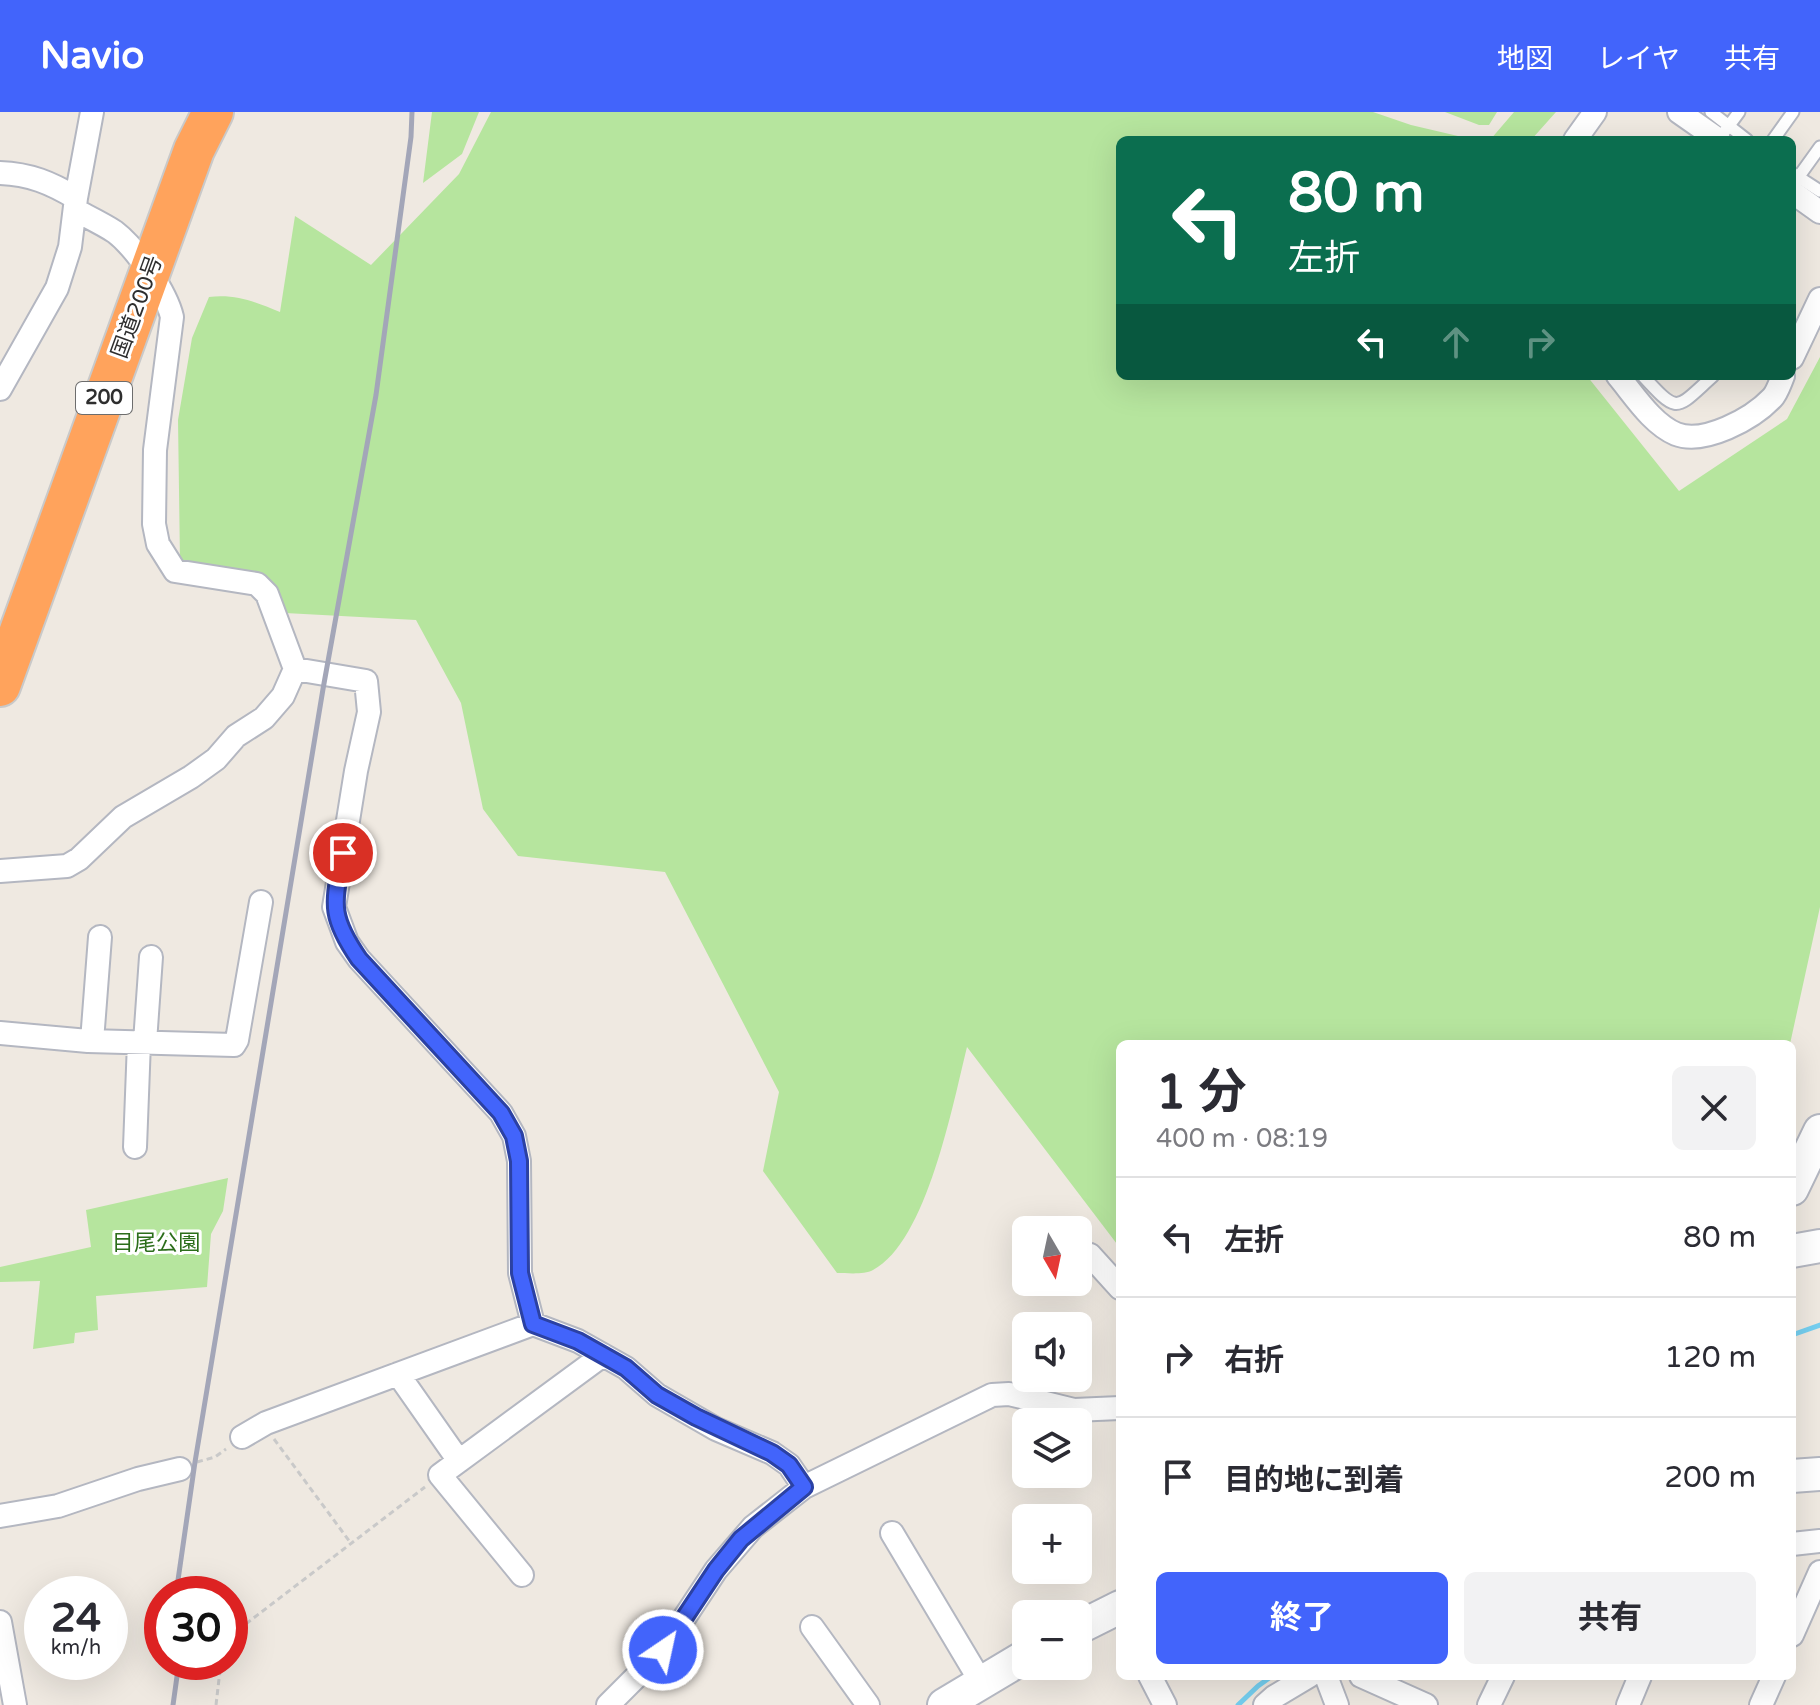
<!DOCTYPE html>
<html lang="ja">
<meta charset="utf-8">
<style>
body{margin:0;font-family:"Varela Round","Noto Sans JP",sans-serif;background:#f2f2f3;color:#2b2b33;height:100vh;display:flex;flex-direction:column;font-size:30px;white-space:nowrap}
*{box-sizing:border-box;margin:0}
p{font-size:26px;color:#7c7c81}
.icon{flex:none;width:44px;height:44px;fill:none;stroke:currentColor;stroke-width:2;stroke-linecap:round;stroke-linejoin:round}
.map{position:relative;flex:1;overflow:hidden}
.side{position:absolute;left:1116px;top:928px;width:680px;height:640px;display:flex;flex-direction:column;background:#fff;border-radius:12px;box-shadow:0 8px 32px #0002}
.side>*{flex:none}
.guide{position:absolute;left:1116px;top:24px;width:680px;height:244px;border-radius:12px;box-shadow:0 8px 32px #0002;background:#0b6e4f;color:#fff;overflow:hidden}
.needle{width:52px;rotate:171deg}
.tools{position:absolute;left:1012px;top:1104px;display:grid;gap:16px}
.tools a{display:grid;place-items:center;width:80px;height:80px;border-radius:12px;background:#fff;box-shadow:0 8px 32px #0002;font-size:40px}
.speed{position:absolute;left:24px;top:1464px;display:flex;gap:16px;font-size:40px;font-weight:700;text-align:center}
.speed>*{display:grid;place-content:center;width:104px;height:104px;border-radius:50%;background:#fff;box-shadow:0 8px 32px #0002;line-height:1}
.speed small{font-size:20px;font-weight:400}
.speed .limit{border:12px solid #d22;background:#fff;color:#111}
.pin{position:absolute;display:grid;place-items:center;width:68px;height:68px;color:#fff;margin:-34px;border:4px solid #fff;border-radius:50%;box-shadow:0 2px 8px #0007}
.me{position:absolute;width:88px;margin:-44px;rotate:34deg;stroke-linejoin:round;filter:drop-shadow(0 0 6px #0008)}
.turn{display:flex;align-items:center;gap:28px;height:168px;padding:0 40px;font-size:36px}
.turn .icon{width:104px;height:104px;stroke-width:2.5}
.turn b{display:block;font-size:56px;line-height:68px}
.lanes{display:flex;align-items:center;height:76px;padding:0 40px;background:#0003;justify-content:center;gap:40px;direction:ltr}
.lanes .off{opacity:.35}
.round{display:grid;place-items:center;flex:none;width:84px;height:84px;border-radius:12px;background:#f2f2f3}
.head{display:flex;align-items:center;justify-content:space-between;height:136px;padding:0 40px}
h1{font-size:48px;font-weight:700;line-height:60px}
.button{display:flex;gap:16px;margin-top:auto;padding:16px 40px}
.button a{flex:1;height:92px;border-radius:12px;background:#4264fb;color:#fff;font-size:32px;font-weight:700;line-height:92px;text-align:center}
.button a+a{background:#f2f2f3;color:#2b2b33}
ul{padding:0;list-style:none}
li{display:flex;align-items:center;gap:24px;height:120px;padding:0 40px;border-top:2px solid #e1e1e2}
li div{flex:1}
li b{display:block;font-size:30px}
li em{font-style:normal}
header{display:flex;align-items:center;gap:48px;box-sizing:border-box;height:112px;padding:0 40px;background:#4264fb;color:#fff}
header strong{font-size:38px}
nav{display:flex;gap:44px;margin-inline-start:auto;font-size:28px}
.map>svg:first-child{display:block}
.green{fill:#b6e59e}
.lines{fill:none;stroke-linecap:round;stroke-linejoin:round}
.stream{stroke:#75cff0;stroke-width:5}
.lane-casing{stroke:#b4b7c1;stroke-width:15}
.street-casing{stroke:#b4b7c1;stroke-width:26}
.secondary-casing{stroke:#b4b7c1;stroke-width:36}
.highway-casing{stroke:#c9c9c9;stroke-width:44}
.path{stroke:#c9c9c9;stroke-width:3;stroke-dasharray:6 4;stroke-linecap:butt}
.lane{stroke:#fff;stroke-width:11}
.street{stroke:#fff;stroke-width:22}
.secondary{stroke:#fff;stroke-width:32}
.highway{stroke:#ffa35c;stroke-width:40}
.rail{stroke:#a3a6b8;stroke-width:5}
.route-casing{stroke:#2b41a3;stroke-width:20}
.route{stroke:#4264fb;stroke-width:14}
.labels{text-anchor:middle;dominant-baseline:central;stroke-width:6;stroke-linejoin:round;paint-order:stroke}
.shield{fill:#fff;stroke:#6d6d6d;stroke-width:2}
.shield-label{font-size:20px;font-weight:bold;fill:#2e2e2e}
.street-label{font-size:22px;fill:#2e2e2e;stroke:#fff}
.park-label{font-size:22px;fill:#2c6e1b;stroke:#fff}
</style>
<header>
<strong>Navio</strong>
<nav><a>地図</a><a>レイヤ</a><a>共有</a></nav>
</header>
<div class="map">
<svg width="1820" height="1593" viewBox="0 0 1820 1593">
<rect width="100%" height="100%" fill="#efe9e1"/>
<path class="green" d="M432,0H479L462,42L423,71Z
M491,0H1373L1411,13L1475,28H1120V264H1587L1679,379L1787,307L1820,245V795L1790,932H1120V1136L967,935C953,991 927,1130 873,1158C864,1163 847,1161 837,1161L763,1059L779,980L665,760L518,744L483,697L461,591L416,508L285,501L261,464L180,448L178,308L192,226L209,185C237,182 255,190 280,200L295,104L371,153L459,62Z
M1445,0H1497L1489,13H1479Z
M1514,0H1556L1531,28H1490Z
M228,1066L223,1099L211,1122L207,1175L96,1184L98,1218L75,1221L74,1231L33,1237L40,1169L0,1170V1155L91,1135L86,1098Z"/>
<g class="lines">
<path class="stream" d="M1792,1223L1820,1213
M1238,1593L1258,1574L1272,1564"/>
<g class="lane-casing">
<path id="lane" d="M1711,0L1747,28
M1725,19L1739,0
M1773,28L1793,0
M1792,61L1820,79
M1792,74L1820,35
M1643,264C1679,303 1675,298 1713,264"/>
</g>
<g class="street-casing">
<path id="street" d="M1679,0L1719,28
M1575,28L1595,0
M0,61C30,62 51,71 76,86
M1792,80L1820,100
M1792,246L1820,187
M1618,264C1634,283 1652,312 1676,322C1704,333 1752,307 1772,286C1777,281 1780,271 1783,264
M0,277L57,176L70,135L76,86L92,0
M295,557L366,569L369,600L356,659L334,795L347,830L359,847L501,1001L514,1024L519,1049L520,1161L533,1212L578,1229L626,1256L657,1283L716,1317L772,1341L789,1353L804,1375
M0,759L67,754L79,747L123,705L191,665L216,647L236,624L264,606L283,584L295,557L267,482L257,472L175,459L158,432L154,412L155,338L172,205C166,180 136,136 115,120C103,112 88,105 75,98
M0,921L88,929L234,933L237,928L261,790
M92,929L100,825
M145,930L151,845
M135,1035L139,930
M1090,1143L1120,1176
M398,1262L459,1349
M242,1325L266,1311L533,1212
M0,1404L58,1394L138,1367L180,1357
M892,1421L981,1570
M1792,1432L1820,1429
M522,1463L440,1363L603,1243
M0,1510L15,1593
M812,1515L868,1593
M1792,1523L1820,1460
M1150,1564L1165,1593
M1326,1564L1337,1593
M1361,1564L1426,1593
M608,1593L663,1538L716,1458L753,1415L804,1375L992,1283L1009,1282L1074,1298L1120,1296
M1265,1593L1274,1585L1309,1564
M1489,1593L1503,1564
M1628,1593L1640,1564
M1761,1593L1774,1564"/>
</g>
<g class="secondary-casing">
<path id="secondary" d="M1792,1077L1820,1019
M1792,1139L1820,1134
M1792,1364L1820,1362
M1078,1516L1120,1495
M944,1593L1026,1544"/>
</g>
<g class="highway-casing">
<path id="highway" d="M0,574L194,38L213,0"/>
</g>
<path class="path" d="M274,1327L350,1430
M197,1350L215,1345L226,1337
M230,1524L425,1375
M216,1593L221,1550"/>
<use href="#lane" class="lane"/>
<use href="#street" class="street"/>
<use href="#secondary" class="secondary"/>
<use href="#highway" class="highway"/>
<path class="rail" d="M176,1482L195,1350L323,577L376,283L411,25L412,0
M173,1593L179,1550"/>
</g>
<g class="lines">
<g class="route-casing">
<path id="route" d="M343,741C334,791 328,802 359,847L501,1001L514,1024L519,1049L520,1161L533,1212L578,1229L626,1256L657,1283L696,1305L772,1341L789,1353L804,1375L741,1427L716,1458L663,1538"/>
</g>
<use href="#route" class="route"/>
</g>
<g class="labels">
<rect class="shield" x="76" y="270" width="56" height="32" rx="6"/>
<g class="shield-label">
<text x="104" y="286">200</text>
</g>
<g class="street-label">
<text transform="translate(137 195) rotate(-70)">国道200号</text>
</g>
<g class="park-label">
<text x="156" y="1131">目尾公園</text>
</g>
</g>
</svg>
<div class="tools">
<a><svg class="needle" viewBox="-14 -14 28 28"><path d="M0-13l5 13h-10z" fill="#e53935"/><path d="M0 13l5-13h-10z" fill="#7c7c81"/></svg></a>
<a><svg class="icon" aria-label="sound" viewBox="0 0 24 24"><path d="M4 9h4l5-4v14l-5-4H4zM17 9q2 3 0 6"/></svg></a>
<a><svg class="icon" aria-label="layers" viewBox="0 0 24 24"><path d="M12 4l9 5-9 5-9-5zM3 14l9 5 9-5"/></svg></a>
<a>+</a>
<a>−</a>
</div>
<div class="speed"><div>24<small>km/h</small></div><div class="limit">30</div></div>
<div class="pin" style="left:343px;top:741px;background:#d93025"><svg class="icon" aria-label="arrive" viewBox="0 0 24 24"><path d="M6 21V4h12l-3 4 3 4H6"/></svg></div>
<svg class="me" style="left:663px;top:1538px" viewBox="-20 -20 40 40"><circle r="17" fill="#4264fb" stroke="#fff" stroke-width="3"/><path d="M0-11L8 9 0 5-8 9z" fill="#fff"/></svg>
<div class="guide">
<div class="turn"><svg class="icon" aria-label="left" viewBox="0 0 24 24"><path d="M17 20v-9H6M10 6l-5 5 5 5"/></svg><div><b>80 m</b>左折</div></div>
<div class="lanes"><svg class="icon" aria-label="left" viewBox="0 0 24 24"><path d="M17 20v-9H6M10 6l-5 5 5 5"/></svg><svg class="icon off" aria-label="ahead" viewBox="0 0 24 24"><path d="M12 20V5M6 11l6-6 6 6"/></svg><svg class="icon off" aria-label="right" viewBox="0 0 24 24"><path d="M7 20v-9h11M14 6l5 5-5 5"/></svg></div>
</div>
<section class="side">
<div class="head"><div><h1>1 分</h1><p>400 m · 08:19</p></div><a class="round"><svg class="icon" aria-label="close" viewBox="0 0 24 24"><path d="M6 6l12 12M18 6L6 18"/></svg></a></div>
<ul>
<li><svg class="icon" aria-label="left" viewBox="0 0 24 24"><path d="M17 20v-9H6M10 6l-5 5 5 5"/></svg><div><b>左折</b></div><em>80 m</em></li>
<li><svg class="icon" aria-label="right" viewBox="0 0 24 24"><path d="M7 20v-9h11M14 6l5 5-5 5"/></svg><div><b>右折</b></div><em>120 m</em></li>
<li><svg class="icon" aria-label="arrive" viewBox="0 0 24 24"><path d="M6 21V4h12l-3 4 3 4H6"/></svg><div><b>目的地に到着</b></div><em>200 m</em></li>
</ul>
<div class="button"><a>終了</a><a>共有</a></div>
</section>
</div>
